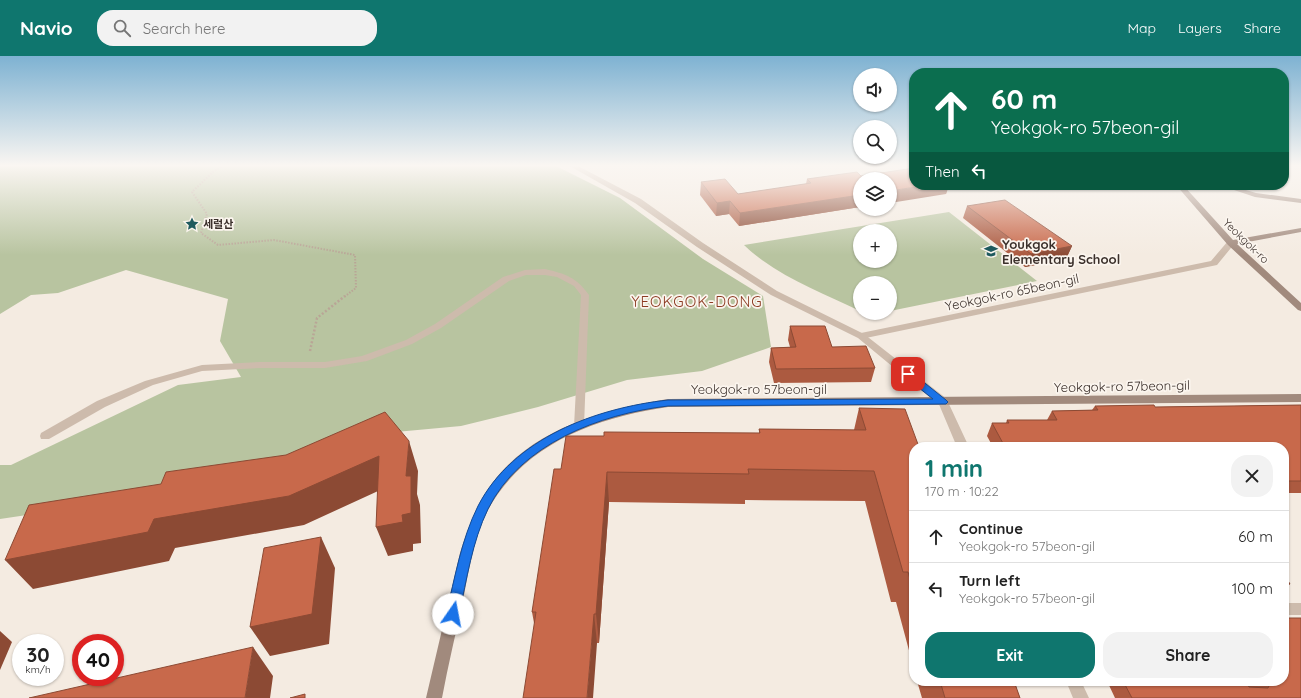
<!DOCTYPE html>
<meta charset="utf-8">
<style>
body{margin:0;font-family:Quicksand,"Noto Sans KR",sans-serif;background:#f2f2f2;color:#222;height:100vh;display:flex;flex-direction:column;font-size:15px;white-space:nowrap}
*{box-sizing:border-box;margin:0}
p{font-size:13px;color:#767676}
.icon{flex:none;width:22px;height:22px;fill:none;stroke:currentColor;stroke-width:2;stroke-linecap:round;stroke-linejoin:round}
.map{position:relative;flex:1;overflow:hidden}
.side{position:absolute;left:909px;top:386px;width:380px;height:244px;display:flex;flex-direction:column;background:#fff;border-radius:16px;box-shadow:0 1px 3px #0004}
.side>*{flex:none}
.hud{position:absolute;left:909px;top:12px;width:380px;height:122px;border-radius:16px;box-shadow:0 1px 3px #0004;background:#0b6e4f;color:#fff;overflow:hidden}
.controls{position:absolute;left:853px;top:12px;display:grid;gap:8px}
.controls a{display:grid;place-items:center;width:44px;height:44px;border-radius:50%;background:#fff;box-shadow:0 1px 3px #0004;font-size:20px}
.speed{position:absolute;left:12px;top:578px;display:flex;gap:8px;font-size:20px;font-weight:700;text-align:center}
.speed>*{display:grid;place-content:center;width:52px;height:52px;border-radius:50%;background:#fff;box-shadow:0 1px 3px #0004;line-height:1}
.speed small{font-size:10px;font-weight:400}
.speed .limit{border:6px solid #d22;background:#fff;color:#111}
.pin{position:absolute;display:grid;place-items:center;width:34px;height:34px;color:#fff;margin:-17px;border-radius:8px;box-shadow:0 2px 6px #0006}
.me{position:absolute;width:44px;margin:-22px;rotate:12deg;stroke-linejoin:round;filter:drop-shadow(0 0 3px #0008)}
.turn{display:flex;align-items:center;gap:14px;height:84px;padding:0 16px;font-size:18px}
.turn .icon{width:52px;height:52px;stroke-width:2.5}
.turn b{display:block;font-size:28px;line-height:34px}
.then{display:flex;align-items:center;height:38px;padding:0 16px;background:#0003;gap:8px;font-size:15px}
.round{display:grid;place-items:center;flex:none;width:42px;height:42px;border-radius:16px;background:#f2f2f2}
.summary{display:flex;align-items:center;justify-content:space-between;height:68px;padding:0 16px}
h1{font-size:24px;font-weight:800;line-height:30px;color:#0f766e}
.cta{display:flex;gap:8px;margin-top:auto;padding:8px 16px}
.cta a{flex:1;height:46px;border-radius:16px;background:#0f766e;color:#fff;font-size:16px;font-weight:800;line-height:46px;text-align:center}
.cta a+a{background:#f2f2f2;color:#222}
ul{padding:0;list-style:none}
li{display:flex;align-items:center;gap:12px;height:52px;padding:0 16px;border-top:1px solid #e0e0e0}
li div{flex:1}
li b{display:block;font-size:15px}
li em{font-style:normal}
header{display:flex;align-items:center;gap:24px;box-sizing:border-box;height:56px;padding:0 20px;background:#0f766e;color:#fff}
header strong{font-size:19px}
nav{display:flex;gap:22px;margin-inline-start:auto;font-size:14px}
.search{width:280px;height:36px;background:#f2f2f2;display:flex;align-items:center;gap:10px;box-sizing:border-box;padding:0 14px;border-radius:16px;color:#767676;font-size:15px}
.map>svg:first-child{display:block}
.green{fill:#b8c4a0;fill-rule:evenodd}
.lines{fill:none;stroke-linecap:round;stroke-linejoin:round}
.path-far1{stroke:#b9a596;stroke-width:2;stroke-dasharray:1.5 1.5;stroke-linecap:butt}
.path{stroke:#b9a596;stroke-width:2.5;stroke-dasharray:2 2;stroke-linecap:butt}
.lane{fill:#cdbbac;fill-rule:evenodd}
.street{fill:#cdbbac;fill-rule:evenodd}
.secondary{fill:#a18a7d;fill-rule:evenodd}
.wall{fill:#ac5a40}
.shaded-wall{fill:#8c4a34}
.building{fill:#c8694b;stroke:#8c4a34}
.route{fill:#1a73e8;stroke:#114b97}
.labels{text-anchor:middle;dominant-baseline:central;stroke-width:3.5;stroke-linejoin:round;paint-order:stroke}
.far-poi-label{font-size:11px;font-weight:bold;fill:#3b302b;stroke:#fbf5ee;text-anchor:start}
.far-street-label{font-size:11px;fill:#3b302b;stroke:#fbf5ee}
.poi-label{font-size:13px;font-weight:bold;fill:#3b302b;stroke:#fbf5ee;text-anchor:start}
.street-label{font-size:13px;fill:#3b302b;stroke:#fbf5ee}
.quarter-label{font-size:15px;letter-spacing:1px;fill:#8c3b22;stroke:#fbf5ee}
</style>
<header>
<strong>Navio</strong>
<div class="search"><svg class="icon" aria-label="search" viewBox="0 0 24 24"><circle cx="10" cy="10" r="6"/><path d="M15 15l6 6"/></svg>Search here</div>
<nav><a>Map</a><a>Layers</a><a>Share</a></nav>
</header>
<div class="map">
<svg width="1301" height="642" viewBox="0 0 1301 642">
<rect width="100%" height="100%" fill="#f4ebe1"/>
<path class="green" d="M0,109H554L620,142L703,203L763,240L771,291L702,315L627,324L538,351L461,370L374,378L175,437L0,463V409H11L178,329L241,321L220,285L228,243L126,214L58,237L31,239L0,258Z
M949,156L1037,225L890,255V227H860V255C821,236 776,220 744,189ZM860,175H890V205H860Z"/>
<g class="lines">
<path class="path-far1" d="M224,109L214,115L192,136L207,158L201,177L218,189L274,184L355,199L356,232L344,241"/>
<path class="path" d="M310,295L317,262L345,240"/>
<path class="lane" d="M568,109H576L641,143L703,187L777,235L864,278L947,343L948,346L947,349H939L858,282L771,239L697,191L635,147Z
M545,213C566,218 576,221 589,239L584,370L583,373H575L574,370L581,239L574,230L557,221L545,219H526L509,225L441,272L412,288L367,305L325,312H260L202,315L153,329L105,351L49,383H41L40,380L41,377L97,345L145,325L202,309L260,306H325L362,300L406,284L435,268L503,221L525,214Z"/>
<path class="street" d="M1228,185H1231L1235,187L1217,209L861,283L856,280L861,277L1211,205Z
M943,342L947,343L948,346L969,391H957L938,346L939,343Z
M1284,547H1301V559H1284Z
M1066,625H1081L1089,642H1073Z"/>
<path class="secondary" d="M1176,129H1183L1233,184L1301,172V176L1237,188L1301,247V255L1298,254L1228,189Z
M1219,129H1229L1256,137L1301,143V147L1255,141Z
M1301,338V346L668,351C598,361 524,387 488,454C474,481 469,514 463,544C456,577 448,609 442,642H426L460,497C468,472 477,447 493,426C534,372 605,353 668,343Z"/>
</g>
<path class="wall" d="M861,120L914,129H949L946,138L860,123V151L739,170L729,158L716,160L700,139L701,126L738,138L806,128L807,123Z
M967,150L1072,190L1066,203L1025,211L963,162Z
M790,270L875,312L871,326L774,327L769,306L771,292L790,291L788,284Z
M1301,349V437H1284V391H993L987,380L992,367H1006L1007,364H1047L1052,355L1092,354L1095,350L1155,351Z
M859,352L914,391V613L896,546H891L865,445L745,444V448L609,446L599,587H597L534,567L532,556L561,413L759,377V373L854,374Z
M1284,519L1290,528L1284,534Z
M917,625H1014L1020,642H922Z
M1107,625H1284L1301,642H1115Z"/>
<path class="shaded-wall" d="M928,129H949L946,138L890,147V135Z
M860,139V151L739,170L740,157Z
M730,145L729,158L716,160L717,147Z
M1072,190L1066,203L1025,211L1031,198Z
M409,385L418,415L417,438L420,449L421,487L413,488V495L388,500L376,471L402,459Z
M379,400L389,430L304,469L175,492L169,505L33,533L5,504Z
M607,416L609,446L599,587L596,558Z
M321,481L335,512L329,588L270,600L250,571Z
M594,558L597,587L593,642H587Z
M0,575L12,586L0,614Z
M253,591L273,620L270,642H245Z"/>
<path class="building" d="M914,112V129H928L890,135V123H860V139L740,157L730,145L717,147L701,126L725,123L738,138L811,127L807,123L857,116L861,120Z
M1005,144L1072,190L1031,198L967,150Z
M790,270H825L832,291L866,290L875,312L776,313L771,292L796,291Z
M1154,349L1155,351L1301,349V425H1284V391H1005L992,367H1009L1007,364H1057L1052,355L1098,354L1095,350Z
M859,352L905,353L919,391H914V537L908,516H903L874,415L748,413L749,418L607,416L596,558H594L587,642H523L536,556H532L554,413H561L566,380H604V376L760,377L759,373L866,374Z
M385,356L409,385L406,420H411V457L402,459L403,466L376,471L379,400L289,440L154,463L148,476L5,504L29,449L161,428L166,416L286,399Z
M321,481L312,558L250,571L264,492Z
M1284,519L1290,528H1284Z
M1284,562H1301V642H1132L1123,625H1246L1249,631L1268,632L1269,630L1266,625H1284Z
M253,591L245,642H29Z
M940,625H1014L1020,642H945Z
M305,638V642H290Z"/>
<linearGradient id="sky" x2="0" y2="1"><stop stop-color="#7eb2d2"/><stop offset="0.55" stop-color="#faf6f2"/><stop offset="1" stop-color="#faf6f2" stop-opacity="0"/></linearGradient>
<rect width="1301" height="199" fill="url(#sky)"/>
<path class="route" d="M908,315L911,316L946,344L948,346L946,348L668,350C600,358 520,388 488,453C472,486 467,523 459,558L457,562L453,564L448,562L446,558C455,522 461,484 478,450C513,382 596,352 668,344L933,343L904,320L903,318L904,316Z"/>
<defs>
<g id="sight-bare" transform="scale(1.08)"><path d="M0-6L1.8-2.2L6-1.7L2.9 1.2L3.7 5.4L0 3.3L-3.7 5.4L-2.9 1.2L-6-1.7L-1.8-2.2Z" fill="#1f5a5e" stroke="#fbf5ee" stroke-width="2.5" paint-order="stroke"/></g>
<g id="school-bare" transform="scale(1.08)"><path d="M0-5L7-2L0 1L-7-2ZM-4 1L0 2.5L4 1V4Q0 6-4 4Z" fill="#1f5a5e" stroke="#fbf5ee" stroke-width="2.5" paint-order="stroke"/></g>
</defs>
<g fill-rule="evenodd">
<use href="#sight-bare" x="192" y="168"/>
<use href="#school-bare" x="991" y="195"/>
</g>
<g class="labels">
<g class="far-poi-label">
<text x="203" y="168">세럴산</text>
</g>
<g class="far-street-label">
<text transform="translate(1246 185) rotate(44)">Yeokgok-ro</text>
</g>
<g class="poi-label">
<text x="1002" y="188">Youkgok<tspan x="1002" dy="15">Elementary School</tspan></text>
</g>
<g class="street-label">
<text transform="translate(1012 236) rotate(-12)">Yeokgok-ro 65beon-gil</text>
<text transform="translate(1122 330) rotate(-1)">Yeokgok-ro 57beon-gil</text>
<text x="759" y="333">Yeokgok-ro 57beon-gil</text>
</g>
<g class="quarter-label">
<text x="697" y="245">YEOKGOK-DONG</text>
</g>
</g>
</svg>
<div class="controls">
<a><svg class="icon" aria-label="sound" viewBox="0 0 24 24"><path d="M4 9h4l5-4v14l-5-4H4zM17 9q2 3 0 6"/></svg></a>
<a><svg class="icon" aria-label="search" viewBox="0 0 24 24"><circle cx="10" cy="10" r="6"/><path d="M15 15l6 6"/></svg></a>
<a><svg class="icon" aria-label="layers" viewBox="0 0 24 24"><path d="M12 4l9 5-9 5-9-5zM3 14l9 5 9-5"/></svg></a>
<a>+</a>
<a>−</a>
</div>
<div class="speed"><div>30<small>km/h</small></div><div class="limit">40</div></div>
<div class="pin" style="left:908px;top:318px;background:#d93025"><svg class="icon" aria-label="arrive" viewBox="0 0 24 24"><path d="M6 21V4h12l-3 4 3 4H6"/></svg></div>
<svg class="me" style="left:453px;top:558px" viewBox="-20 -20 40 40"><circle r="19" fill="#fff"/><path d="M0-13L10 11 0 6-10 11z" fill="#1a73e8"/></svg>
<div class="hud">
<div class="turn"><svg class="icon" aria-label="ahead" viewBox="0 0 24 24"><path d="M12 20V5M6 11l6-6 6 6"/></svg><div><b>60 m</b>Yeokgok-ro 57beon-gil</div></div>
<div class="then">Then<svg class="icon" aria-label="left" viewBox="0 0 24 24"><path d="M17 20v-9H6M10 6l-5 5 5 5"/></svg></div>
</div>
<section class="side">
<div class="summary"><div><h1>1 min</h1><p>170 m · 10:22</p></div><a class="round"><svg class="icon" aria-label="close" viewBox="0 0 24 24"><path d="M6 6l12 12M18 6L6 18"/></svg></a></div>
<ul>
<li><svg class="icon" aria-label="ahead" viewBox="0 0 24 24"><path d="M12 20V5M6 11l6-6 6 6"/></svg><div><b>Continue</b><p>Yeokgok-ro 57beon-gil</p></div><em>60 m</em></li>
<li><svg class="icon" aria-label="left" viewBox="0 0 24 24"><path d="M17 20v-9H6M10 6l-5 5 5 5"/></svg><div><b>Turn left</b><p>Yeokgok-ro 57beon-gil</p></div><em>100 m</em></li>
</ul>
<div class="cta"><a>Exit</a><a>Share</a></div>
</section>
</div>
